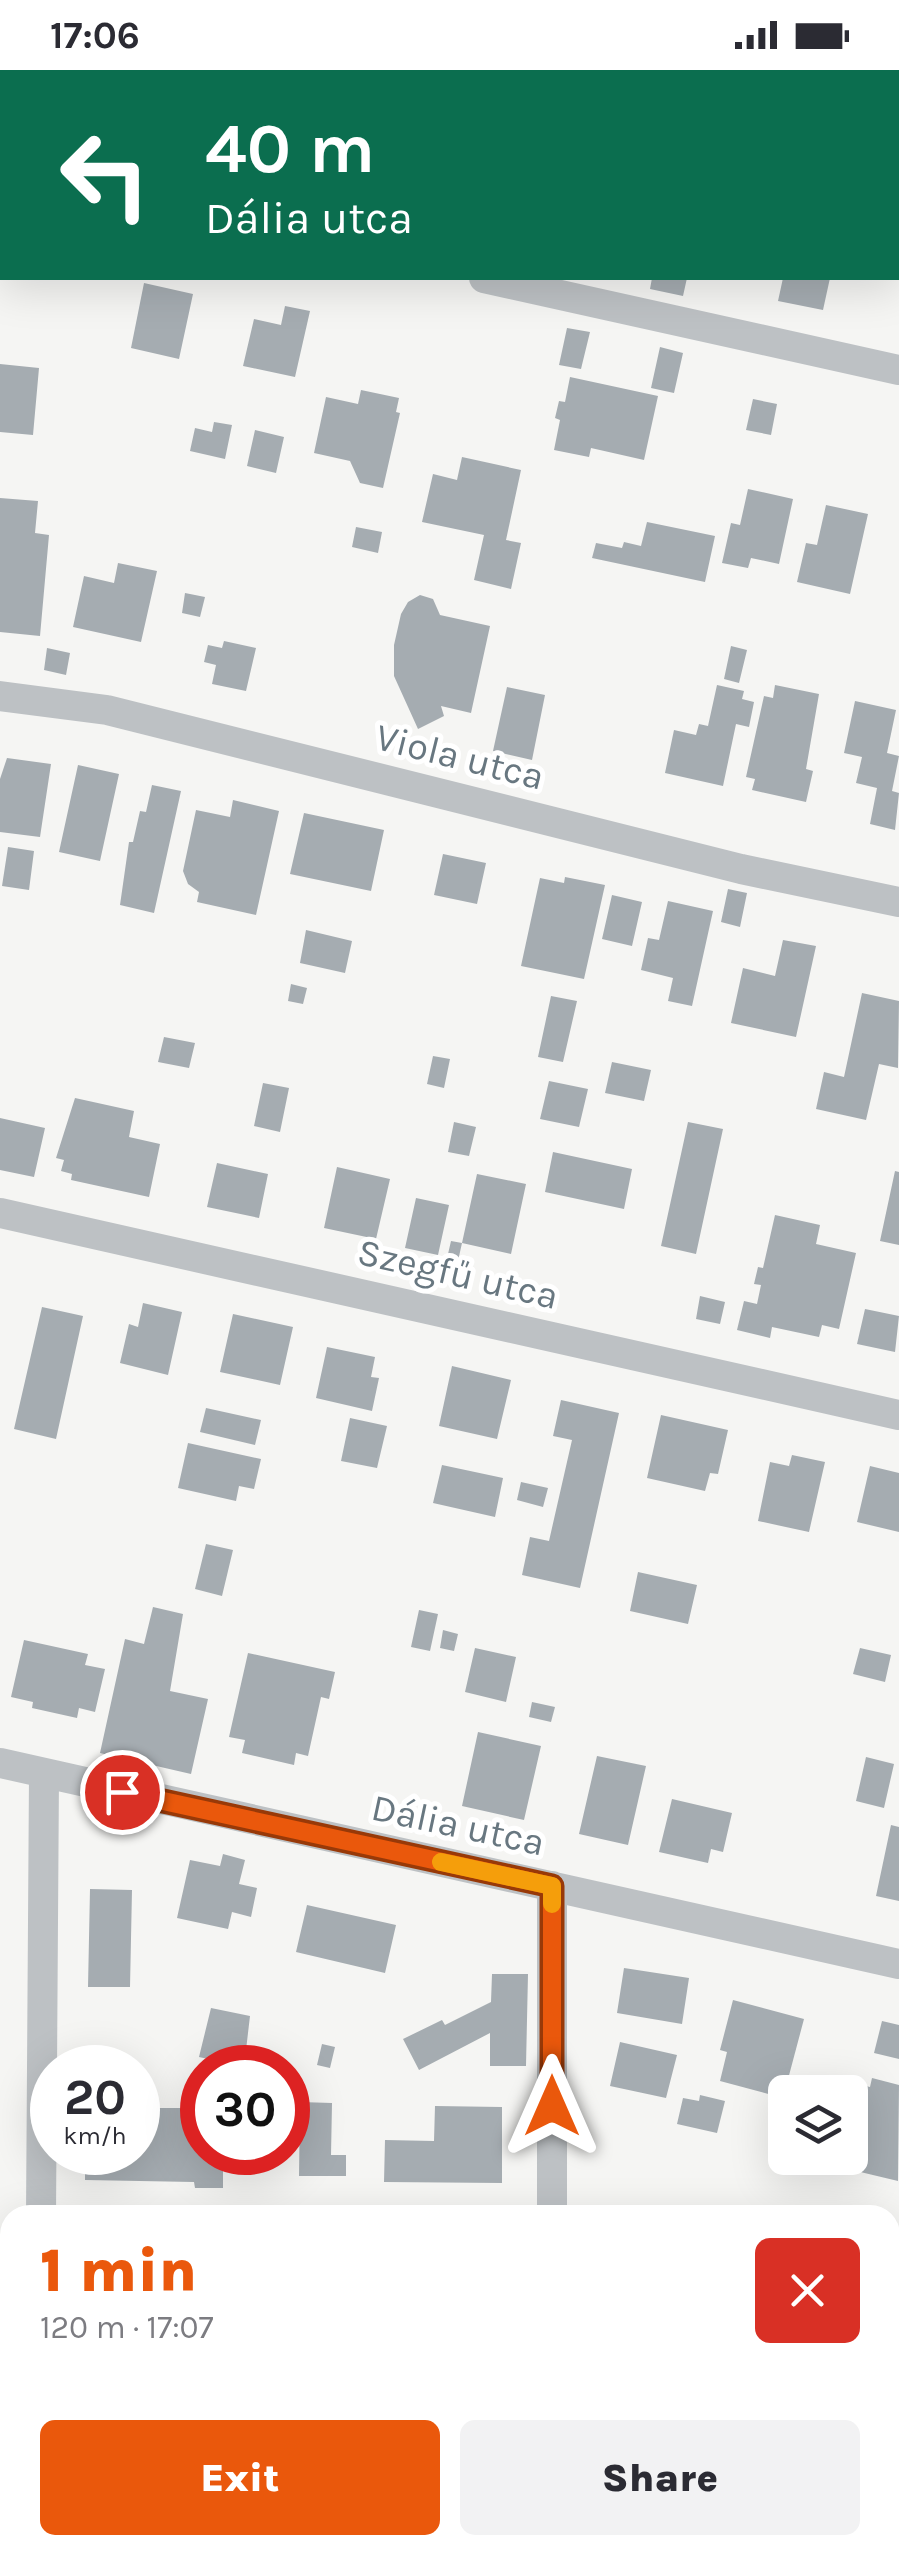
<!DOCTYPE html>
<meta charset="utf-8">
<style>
body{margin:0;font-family:Karla,sans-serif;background:#f2f2f3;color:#2b2b33;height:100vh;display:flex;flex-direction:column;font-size:38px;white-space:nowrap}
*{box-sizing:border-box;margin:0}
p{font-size:32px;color:#7c7c81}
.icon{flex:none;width:55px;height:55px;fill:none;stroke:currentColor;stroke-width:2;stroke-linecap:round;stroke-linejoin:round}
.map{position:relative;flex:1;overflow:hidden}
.drawer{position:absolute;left:0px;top:2135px;width:900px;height:350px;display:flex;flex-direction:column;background:#fff;border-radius:30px 30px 0 0;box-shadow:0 10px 40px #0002}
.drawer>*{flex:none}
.banner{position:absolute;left:0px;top:0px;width:900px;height:210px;box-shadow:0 10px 40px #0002;background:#0b6e4f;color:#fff;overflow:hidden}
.tools{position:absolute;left:768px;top:2005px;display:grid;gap:20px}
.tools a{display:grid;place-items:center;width:100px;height:100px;border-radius:15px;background:#fff;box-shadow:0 10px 40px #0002;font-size:50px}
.speed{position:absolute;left:30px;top:1975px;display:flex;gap:20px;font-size:50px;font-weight:700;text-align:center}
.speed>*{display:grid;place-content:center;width:130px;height:130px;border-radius:50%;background:#fff;box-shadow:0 10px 40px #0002;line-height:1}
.speed small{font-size:25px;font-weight:400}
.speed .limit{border:15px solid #d22;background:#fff;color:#111}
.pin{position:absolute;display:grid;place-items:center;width:85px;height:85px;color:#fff;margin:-42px;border:5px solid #fff;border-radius:50%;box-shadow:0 2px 10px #0007}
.me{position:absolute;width:110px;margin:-55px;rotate:0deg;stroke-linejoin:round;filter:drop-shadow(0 0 8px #0008)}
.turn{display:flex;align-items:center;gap:35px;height:210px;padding:0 40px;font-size:45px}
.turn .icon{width:130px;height:130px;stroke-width:2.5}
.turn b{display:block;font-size:70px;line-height:85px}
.round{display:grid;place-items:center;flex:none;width:105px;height:105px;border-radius:15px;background:#f2f2f3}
.head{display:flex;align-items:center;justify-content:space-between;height:170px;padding:0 40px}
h1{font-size:60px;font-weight:800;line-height:75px;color:#ea580c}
.cta{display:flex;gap:20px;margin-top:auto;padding:20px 40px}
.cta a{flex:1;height:115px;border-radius:15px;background:#ea580c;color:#fff;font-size:40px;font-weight:800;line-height:115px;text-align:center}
.cta a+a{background:#f2f2f3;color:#2b2b33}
.status{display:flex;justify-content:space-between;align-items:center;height:70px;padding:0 50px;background:#fff;direction:ltr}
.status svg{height:28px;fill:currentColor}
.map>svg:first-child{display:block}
.green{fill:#d6dad2}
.building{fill:#a5acb1}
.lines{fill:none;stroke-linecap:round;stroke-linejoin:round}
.path{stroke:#b7babc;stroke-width:6;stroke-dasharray:5 5;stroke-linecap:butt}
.street{stroke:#bdc1c4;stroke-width:30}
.route-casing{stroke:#983908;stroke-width:25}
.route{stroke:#ea580c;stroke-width:18}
.slow{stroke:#f59e0b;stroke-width:18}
.labels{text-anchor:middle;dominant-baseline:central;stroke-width:10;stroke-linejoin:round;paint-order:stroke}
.street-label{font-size:38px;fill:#687780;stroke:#fff}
</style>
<div class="status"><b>17:06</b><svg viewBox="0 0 49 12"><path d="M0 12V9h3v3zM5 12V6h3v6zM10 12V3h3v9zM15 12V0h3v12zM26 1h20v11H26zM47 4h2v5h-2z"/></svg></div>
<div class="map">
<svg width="899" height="2485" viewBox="0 0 899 2485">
<rect width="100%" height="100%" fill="#f5f5f3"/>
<path class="green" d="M890,2451H899V2485H0V2472L10,2471V2475H890Z"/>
<path class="building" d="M652,208H687L683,226L650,219Z
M783,208H830L823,240L778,231Z
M144,213L193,224L179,289L131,278Z
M285,236L310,241L295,307L243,296L254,249L281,255Z
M567,258L590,262L581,299L559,295Z
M660,277L683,283L674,323L651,318Z
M0,294L39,298L33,365L0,362Z
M570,307L658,326L644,390L591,378L589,387L554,380L560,350L555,348L559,331L565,332Z
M361,320L399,328L396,342L400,343L383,418L360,413L350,391L314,383L326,327L358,334Z
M753,329L777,334L771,365L746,360Z
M214,352L232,355L225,389L190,381L195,358L212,362Z
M255,360L284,367L276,403L247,396Z
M462,387L521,400L506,470L521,473L511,519L474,510L484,465L422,452L433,404L457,410Z
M748,419L793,429L779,494L751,488L748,498L722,493L731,453L740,455Z
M0,428L38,431L35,463L49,465L40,566L0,562Z
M826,435L868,444L850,524L797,512L806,473L817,475Z
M647,452L715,466L705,512L592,488L596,473L622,478L624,472L641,476Z
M356,457L382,462L378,483L352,477Z
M118,493L157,501L141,572L73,557L84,506L114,513Z
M185,523L205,527L200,547L182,543Z
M420,525L433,529L440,545L490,556L471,643L441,636L444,646L418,659L394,606V575L401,544L408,532Z
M224,571L256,578L246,621L212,614L216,595L204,592L208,575L222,578Z
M731,576L747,580L739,613L724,609Z
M47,578L70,583L66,605L44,600Z
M717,615L744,621L742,629L754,632L749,657L736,654L723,716L665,703L674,660L696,665L699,654L708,656Z
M775,615L819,624L806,699L813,701L806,732L752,720L755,709L746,707L764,626L773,628Z
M507,617L545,625L532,690L493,681Z
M855,631L896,640L887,683L899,686L892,721L899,723L895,760L870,754L877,718L856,713L862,687L844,683Z
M7,688L51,694L40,767L0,762V709Z
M78,695L119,704L100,791L59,782Z
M152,715L181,721L154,843L120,835L129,772H133L140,741L146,742Z
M233,730L279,741L256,845L197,832L199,822L188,814L183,801L196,740L230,747Z
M304,743L384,760L371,821L290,804Z
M8,777L34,781L29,820L2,816Z
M443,784L486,793L477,834L434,825Z
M565,807L605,815L584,909L521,896L540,808L564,813Z
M728,819L747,823L740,857L721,852Z
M612,825L642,832L632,876L602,869Z
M668,831L713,841L692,936L668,931L673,908L641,900L648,868L659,870Z
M306,860L352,871L345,903L300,893Z
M783,870L816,876L796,967L731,953L743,898L775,906Z
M291,914L307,918L303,934L288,931Z
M862,923L899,931L898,998L879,994L866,1050L816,1039L824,1002L844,1007Z
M551,926L577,931L563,992L538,987Z
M164,967L195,973L189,998L158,992Z
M433,986L450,989L444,1018L427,1014Z
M612,992L651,1000L644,1031L605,1023Z
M549,1011L588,1019L579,1057L540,1049Z
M263,1013L289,1018L280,1062L254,1056Z
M75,1028L134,1041L129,1067L160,1074L149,1127L71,1110L72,1104L61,1101L64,1090L56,1088Z
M0,1048L45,1058L34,1107L0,1100Z
M454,1052L476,1057L469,1086L448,1082Z
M688,1052L723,1059L696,1184L661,1176Z
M553,1082L632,1099L624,1139L545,1122Z
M217,1093L268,1104L259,1148L207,1137Z
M337,1097L390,1109L376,1169L324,1158Z
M895,1101L899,1102V1175L880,1171Z
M477,1104L526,1114L511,1184L462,1173L456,1200L445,1197L451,1171L462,1173Z
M416,1128L449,1135L438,1185L405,1178Z
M775,1145L820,1155L816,1174L856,1183L839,1259L822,1255L819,1267L772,1257L770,1268L737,1260L744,1231L757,1234L761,1215L754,1214L758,1197L763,1198Z
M700,1226L725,1232L720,1254L696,1249Z
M143,1233L182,1242L168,1305L120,1293L129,1254L138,1257Z
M42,1237L83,1246L56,1369L14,1359Z
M865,1239L899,1246L895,1282L857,1274Z
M233,1244L293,1257L280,1315L220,1302Z
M327,1277L375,1287L371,1307L379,1308L372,1341L316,1328Z
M452,1296L511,1310L497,1369L439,1356Z
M561,1330L619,1343L580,1518L522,1505L530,1467L549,1471L572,1370L553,1366Z
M206,1338L261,1350L255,1375L200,1362Z
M661,1345L728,1360L718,1404L710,1403L705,1421L647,1408Z
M350,1348L387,1356L377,1398L341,1391Z
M188,1373L261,1389L254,1419L239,1416L236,1431L178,1418Z
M792,1385L825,1392L809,1462L758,1451L770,1392L789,1396Z
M442,1395L503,1408L495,1447L433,1433Z
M870,1396L899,1403V1462L857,1452Z
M521,1412L548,1418L543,1437L517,1430Z
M206,1474L233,1480L222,1526L195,1519Z
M638,1502L697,1515L688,1554L630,1541Z
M153,1537L183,1544L170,1621L208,1629L191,1704L100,1683L125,1569L144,1574Z
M419,1540L438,1544L430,1581L411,1577Z
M443,1560L458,1564L454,1581L440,1578Z
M24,1570L88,1584L85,1595L105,1599L95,1642L79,1638L77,1648L32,1638L33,1632L11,1627Z
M475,1578L516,1587L506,1632L465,1622Z
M860,1578L891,1585L885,1612L853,1604Z
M248,1583L335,1602L329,1629L321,1627L308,1686L296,1683L294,1695L242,1683L245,1670L229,1667Z
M532,1632L555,1637L551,1652L529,1647Z
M478,1662L541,1676L524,1750L462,1736Z
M597,1686L646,1696L628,1775L579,1764Z
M866,1687L894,1694L884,1738L856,1731Z
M672,1729L732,1743L723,1782L711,1779L708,1793L659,1782Z
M891,1755L899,1757V1831L876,1826Z
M223,1784L245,1790L239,1814L257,1818L251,1847L232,1842L228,1859L177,1848L190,1790L220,1796Z
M90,1819L132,1820L130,1917H88Z
M307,1835L396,1855L385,1903L296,1882Z
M624,1898L689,1908L682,1954L617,1943Z
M492,1904H528L526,1996H490V1963L419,2000L403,1969L442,1950L445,1955L491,1932Z
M733,1930L804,1949L783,2028L720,2011L727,1982L720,1980Z
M211,1938L250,1946L244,1997L199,1987Z
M882,1951L899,1955V1989L874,1983Z
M620,1972L677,1985L666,2028L610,2016Z
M322,1974L335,1977L330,1998L317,1995Z
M872,2008L899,2015L898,2111L806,2089L850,2088V2022H842L845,2011L870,2017Z
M700,2025L725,2031L717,2063L677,2054L683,2028L699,2031Z
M300,2032L332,2033L331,2085H346V2106H299Z
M435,2036L502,2037V2113L384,2112L385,2070L434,2071Z
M138,2038H202L201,2088H223V2118H195L194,2112L85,2110V2082H138Z
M751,2137H794V2145H751Z"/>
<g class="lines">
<path class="path" d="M0,2372H10
M890,2422L899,2421
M571,2475V2485
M38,2485L40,2475"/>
<path class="street" d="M0,110H2
M484,208L899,300
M0,626L107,640L741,799L899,832
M0,1143L899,1345
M0,1693L899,1894
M41,2145L44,1705
M552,2145V1816"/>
</g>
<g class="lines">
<g class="route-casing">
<path id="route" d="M122,1722L552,1816V2036"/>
</g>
<use href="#route" class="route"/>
<path class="slow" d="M441,1792L552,1816V1834"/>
</g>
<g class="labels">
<g class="street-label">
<text transform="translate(460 687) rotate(14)">Viola utca</text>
<text transform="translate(458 1204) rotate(13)">Szegfű utca</text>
<text transform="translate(458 1755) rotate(12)">Dália utca</text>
</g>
</g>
</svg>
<div class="tools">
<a><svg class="icon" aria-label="layers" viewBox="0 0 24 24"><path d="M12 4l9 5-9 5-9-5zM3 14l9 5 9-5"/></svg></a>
</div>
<div class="speed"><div>20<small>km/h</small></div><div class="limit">30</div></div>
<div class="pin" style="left:122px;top:1722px;background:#d93025"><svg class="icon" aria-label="arrive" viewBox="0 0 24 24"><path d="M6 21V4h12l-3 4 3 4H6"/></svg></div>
<svg class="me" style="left:552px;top:2036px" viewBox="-20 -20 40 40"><path d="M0-17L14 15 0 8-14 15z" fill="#ea580c" stroke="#fff" stroke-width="4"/></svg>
<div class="banner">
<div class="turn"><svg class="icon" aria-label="left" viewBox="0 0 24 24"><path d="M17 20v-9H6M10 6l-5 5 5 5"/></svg><div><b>40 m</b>Dália utca</div></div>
</div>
<section class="drawer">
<div class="head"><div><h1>1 min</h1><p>120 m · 17:07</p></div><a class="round" style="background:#d93025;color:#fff"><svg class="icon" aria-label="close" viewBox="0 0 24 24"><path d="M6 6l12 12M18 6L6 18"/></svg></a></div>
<div class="cta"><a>Exit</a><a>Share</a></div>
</section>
</div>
